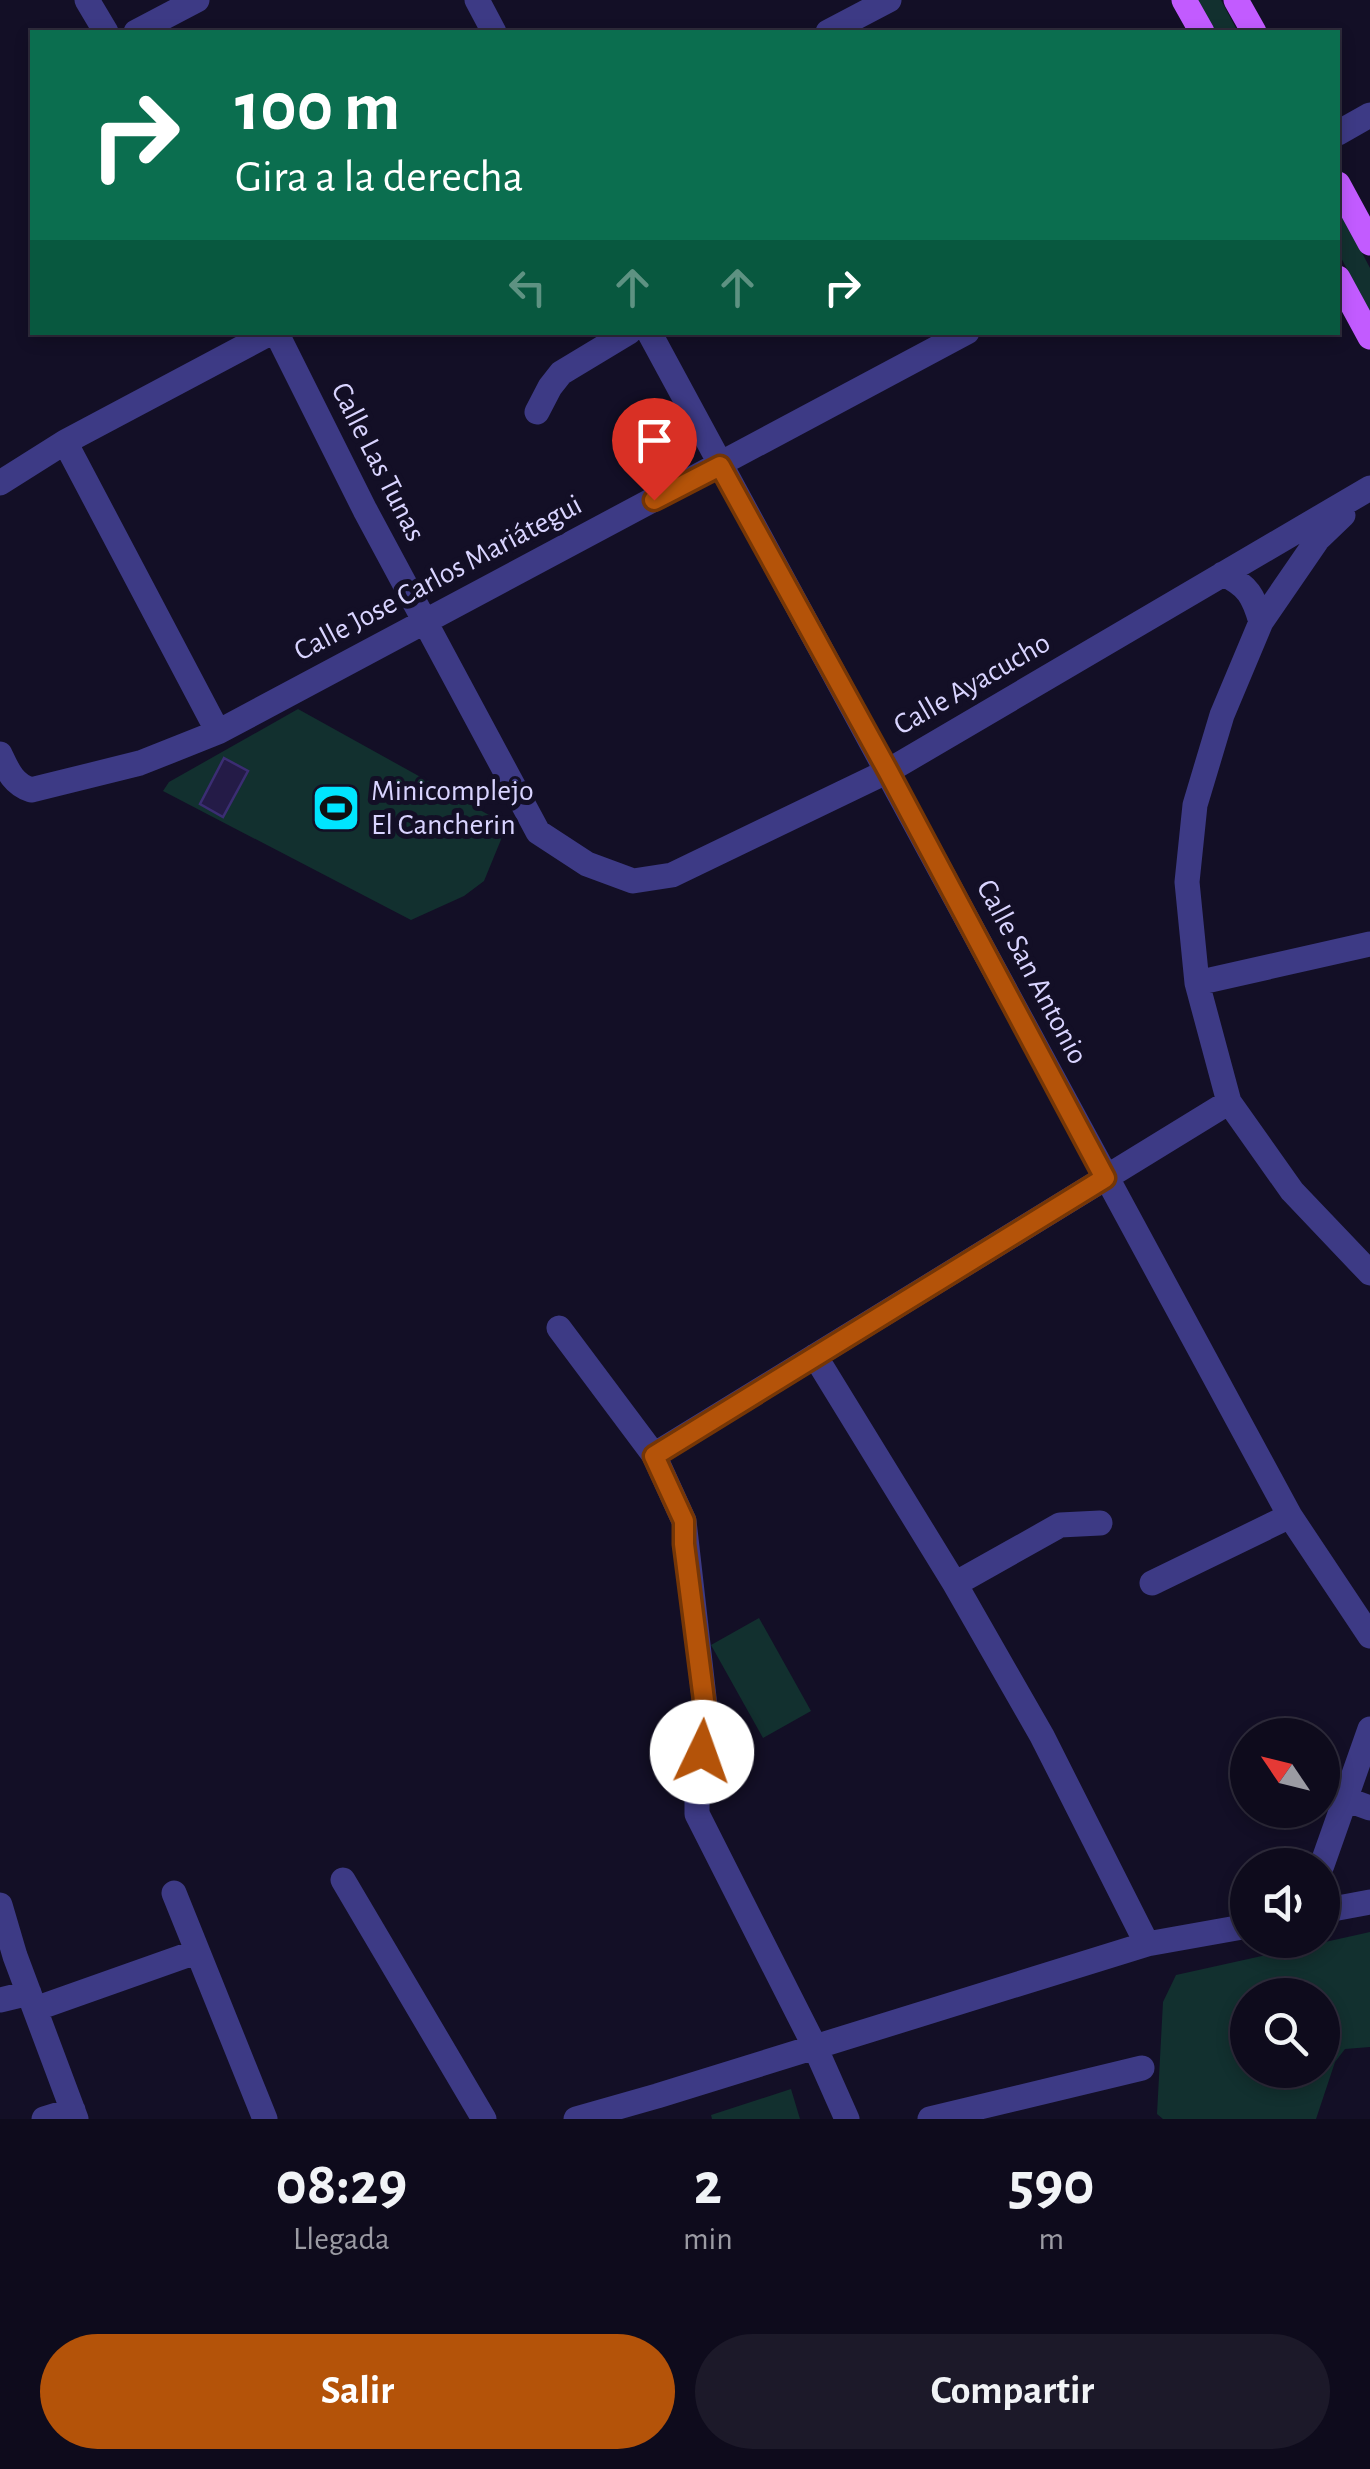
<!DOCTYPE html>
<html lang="es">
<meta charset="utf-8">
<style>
body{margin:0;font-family:"Alegreya Sans",sans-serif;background:#1c1929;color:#f1f3f6;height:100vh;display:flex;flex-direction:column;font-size:38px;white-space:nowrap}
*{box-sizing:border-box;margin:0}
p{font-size:32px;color:#9b9ba3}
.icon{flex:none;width:55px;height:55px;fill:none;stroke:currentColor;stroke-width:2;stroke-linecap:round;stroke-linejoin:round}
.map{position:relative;height:2119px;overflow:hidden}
.sheet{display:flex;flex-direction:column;background:#0e0b1c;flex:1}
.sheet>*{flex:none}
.guide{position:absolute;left:30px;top:30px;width:1310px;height:305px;border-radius:0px;box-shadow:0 5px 15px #0003,0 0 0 2px #2e2b3b;background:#0b6e4f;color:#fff;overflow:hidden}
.needle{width:65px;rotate:305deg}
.buttons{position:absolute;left:1230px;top:1718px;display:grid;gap:20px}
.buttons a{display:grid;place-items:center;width:110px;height:110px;border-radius:50%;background:#0e0b1c;box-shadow:0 5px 15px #0003,0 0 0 2px #2e2b3b;font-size:50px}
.pin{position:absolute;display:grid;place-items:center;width:85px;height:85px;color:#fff;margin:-102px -42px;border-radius:50% 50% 50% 0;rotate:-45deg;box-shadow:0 0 10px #0007}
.pin .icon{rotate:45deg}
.me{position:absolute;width:110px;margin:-55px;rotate:3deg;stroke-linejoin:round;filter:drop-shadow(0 0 8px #0008)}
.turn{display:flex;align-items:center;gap:35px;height:210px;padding:0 40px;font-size:45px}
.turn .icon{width:130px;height:130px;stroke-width:2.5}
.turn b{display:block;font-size:70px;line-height:85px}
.lanes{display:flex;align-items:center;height:95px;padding:0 40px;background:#0003;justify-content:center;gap:50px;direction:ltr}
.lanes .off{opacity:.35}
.eta{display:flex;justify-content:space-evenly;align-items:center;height:170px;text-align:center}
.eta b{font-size:60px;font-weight:700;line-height:70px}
.cta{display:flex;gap:20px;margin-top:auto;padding:20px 40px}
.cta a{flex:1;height:115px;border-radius:60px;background:#b45309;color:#fff;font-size:40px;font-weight:700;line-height:115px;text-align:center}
.cta a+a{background:#1c1929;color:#f1f3f6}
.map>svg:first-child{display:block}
.green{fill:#12302f;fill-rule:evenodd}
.building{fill:#241b47;stroke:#3b2d73;stroke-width:2.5}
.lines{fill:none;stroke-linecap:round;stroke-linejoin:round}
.minor{stroke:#3d3a85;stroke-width:25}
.major{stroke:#c25bff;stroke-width:25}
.route-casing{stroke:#753606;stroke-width:25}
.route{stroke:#b45309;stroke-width:18}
.labels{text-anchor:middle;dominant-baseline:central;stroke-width:10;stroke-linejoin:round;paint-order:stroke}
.street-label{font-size:30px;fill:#d9d4ff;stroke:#130f26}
.poi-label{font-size:30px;fill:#d9d4ff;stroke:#130f26;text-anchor:start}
</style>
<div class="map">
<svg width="1370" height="2119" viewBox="0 0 1370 2119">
<rect width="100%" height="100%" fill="#130f26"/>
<path class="green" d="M1197,0H1221L1238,32H1214Z
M1338,207L1370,268V313L1338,252Z
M298,709L507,825L484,881L464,896L411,920L163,791L169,782Z
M759,1618L811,1711L763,1738L711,1645Z
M1370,1932V2047L1345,2049L1335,2062L1316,2119H1163L1157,2114L1163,2002L1176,1975ZM1322,1995V2070H1248V1995Z
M791,2089L800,2119H712L711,2115Z"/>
<path class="building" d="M224,758L248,771L223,817L200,804Z"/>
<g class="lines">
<path class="minor" d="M87,0L106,32
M477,0L494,32
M136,32L197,0
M828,32L889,0
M1338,133L1370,115
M276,332L365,510L538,832L587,864L633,881L672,875L888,771L1370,488
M649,332L1290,1516L1370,1636
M537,412L550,387L561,373L629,332
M65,442L218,732
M0,483L65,442L272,332
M1343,515L1318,539L1261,622L1222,715L1195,805L1187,882L1197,983L1229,1102L1292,1191L1370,1273
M1223,574C1248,585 1254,597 1261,622
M0,754C8,771 13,784 31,790L140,763L218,732L967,332
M1197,983L1370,944
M559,1328L654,1455L684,1521L707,1724L697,1780V1814L815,2047L847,2119
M815,1356L955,1584L1042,1736L1147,1944
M654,1455L1229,1102
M1152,1583L1290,1516
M955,1584L1060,1525L1100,1523
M1345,1799L1370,1808
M1322,1865L1370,1729
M343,1880L484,2119
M174,1893L265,2119
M0,1905L15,1956L76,2119
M1322,1911L1370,1902
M0,2000L29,1993
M35,2009L196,1952
M44,2119L73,2110
M576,2119L657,2096L1147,1944L1248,1926
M930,2119L1142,2068"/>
<path class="major" d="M1184,0L1202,32
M1236,0L1254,32
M1338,184L1370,243
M1338,278L1370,337"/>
</g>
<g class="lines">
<g class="route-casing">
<path id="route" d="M654,500L720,466L888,771L1105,1178L654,1456L684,1521V1544L707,1724L702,1752"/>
</g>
<use href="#route" class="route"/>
</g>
<defs>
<g id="stadium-square" transform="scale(2.5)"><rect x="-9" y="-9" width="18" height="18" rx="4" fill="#00e5ff" stroke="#130f26"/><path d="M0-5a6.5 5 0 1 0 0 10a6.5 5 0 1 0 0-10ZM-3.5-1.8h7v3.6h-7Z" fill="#111"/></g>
</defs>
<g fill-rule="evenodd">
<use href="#stadium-square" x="336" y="808"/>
</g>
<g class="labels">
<g class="street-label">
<text transform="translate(378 462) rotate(63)">Calle Las Tunas</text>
<text transform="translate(438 578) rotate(-28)">Calle Jose Carlos Mariátegui</text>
<text transform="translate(972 684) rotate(-30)">Calle Ayacucho</text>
<text transform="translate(1032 972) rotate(62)">Calle San Antonio</text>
</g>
<g class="poi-label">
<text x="371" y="791">Minicomplejo<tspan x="371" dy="34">El Cancherin</tspan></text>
</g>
</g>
</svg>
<div class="buttons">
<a><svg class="needle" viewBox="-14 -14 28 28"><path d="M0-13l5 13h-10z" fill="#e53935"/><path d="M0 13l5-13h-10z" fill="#9b9ba3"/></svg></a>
<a><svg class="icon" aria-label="sound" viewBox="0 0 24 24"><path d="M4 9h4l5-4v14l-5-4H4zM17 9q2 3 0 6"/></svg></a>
<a><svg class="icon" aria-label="search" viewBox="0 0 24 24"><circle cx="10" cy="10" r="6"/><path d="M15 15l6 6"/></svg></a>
</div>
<div class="pin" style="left:654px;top:500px;background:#d93025"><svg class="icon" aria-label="arrive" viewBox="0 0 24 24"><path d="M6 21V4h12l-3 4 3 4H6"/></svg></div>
<svg class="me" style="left:702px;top:1752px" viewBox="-20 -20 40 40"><circle r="19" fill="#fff"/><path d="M0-13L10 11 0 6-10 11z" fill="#b45309"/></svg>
<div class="guide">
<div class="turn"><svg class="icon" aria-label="right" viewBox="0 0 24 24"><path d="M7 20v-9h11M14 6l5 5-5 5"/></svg><div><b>100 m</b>Gira a la derecha</div></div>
<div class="lanes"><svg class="icon off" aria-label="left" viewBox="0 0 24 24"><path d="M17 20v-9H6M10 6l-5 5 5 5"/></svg><svg class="icon off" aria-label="ahead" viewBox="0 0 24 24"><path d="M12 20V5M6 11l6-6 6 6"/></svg><svg class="icon off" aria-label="ahead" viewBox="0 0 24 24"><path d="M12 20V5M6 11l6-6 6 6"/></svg><svg class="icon" aria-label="right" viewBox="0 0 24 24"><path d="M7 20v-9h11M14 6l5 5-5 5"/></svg></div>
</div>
</div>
<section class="sheet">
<div class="eta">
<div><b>08:29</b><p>Llegada</p></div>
<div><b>2</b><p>min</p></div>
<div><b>590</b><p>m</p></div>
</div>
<div class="cta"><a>Salir</a><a>Compartir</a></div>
</section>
